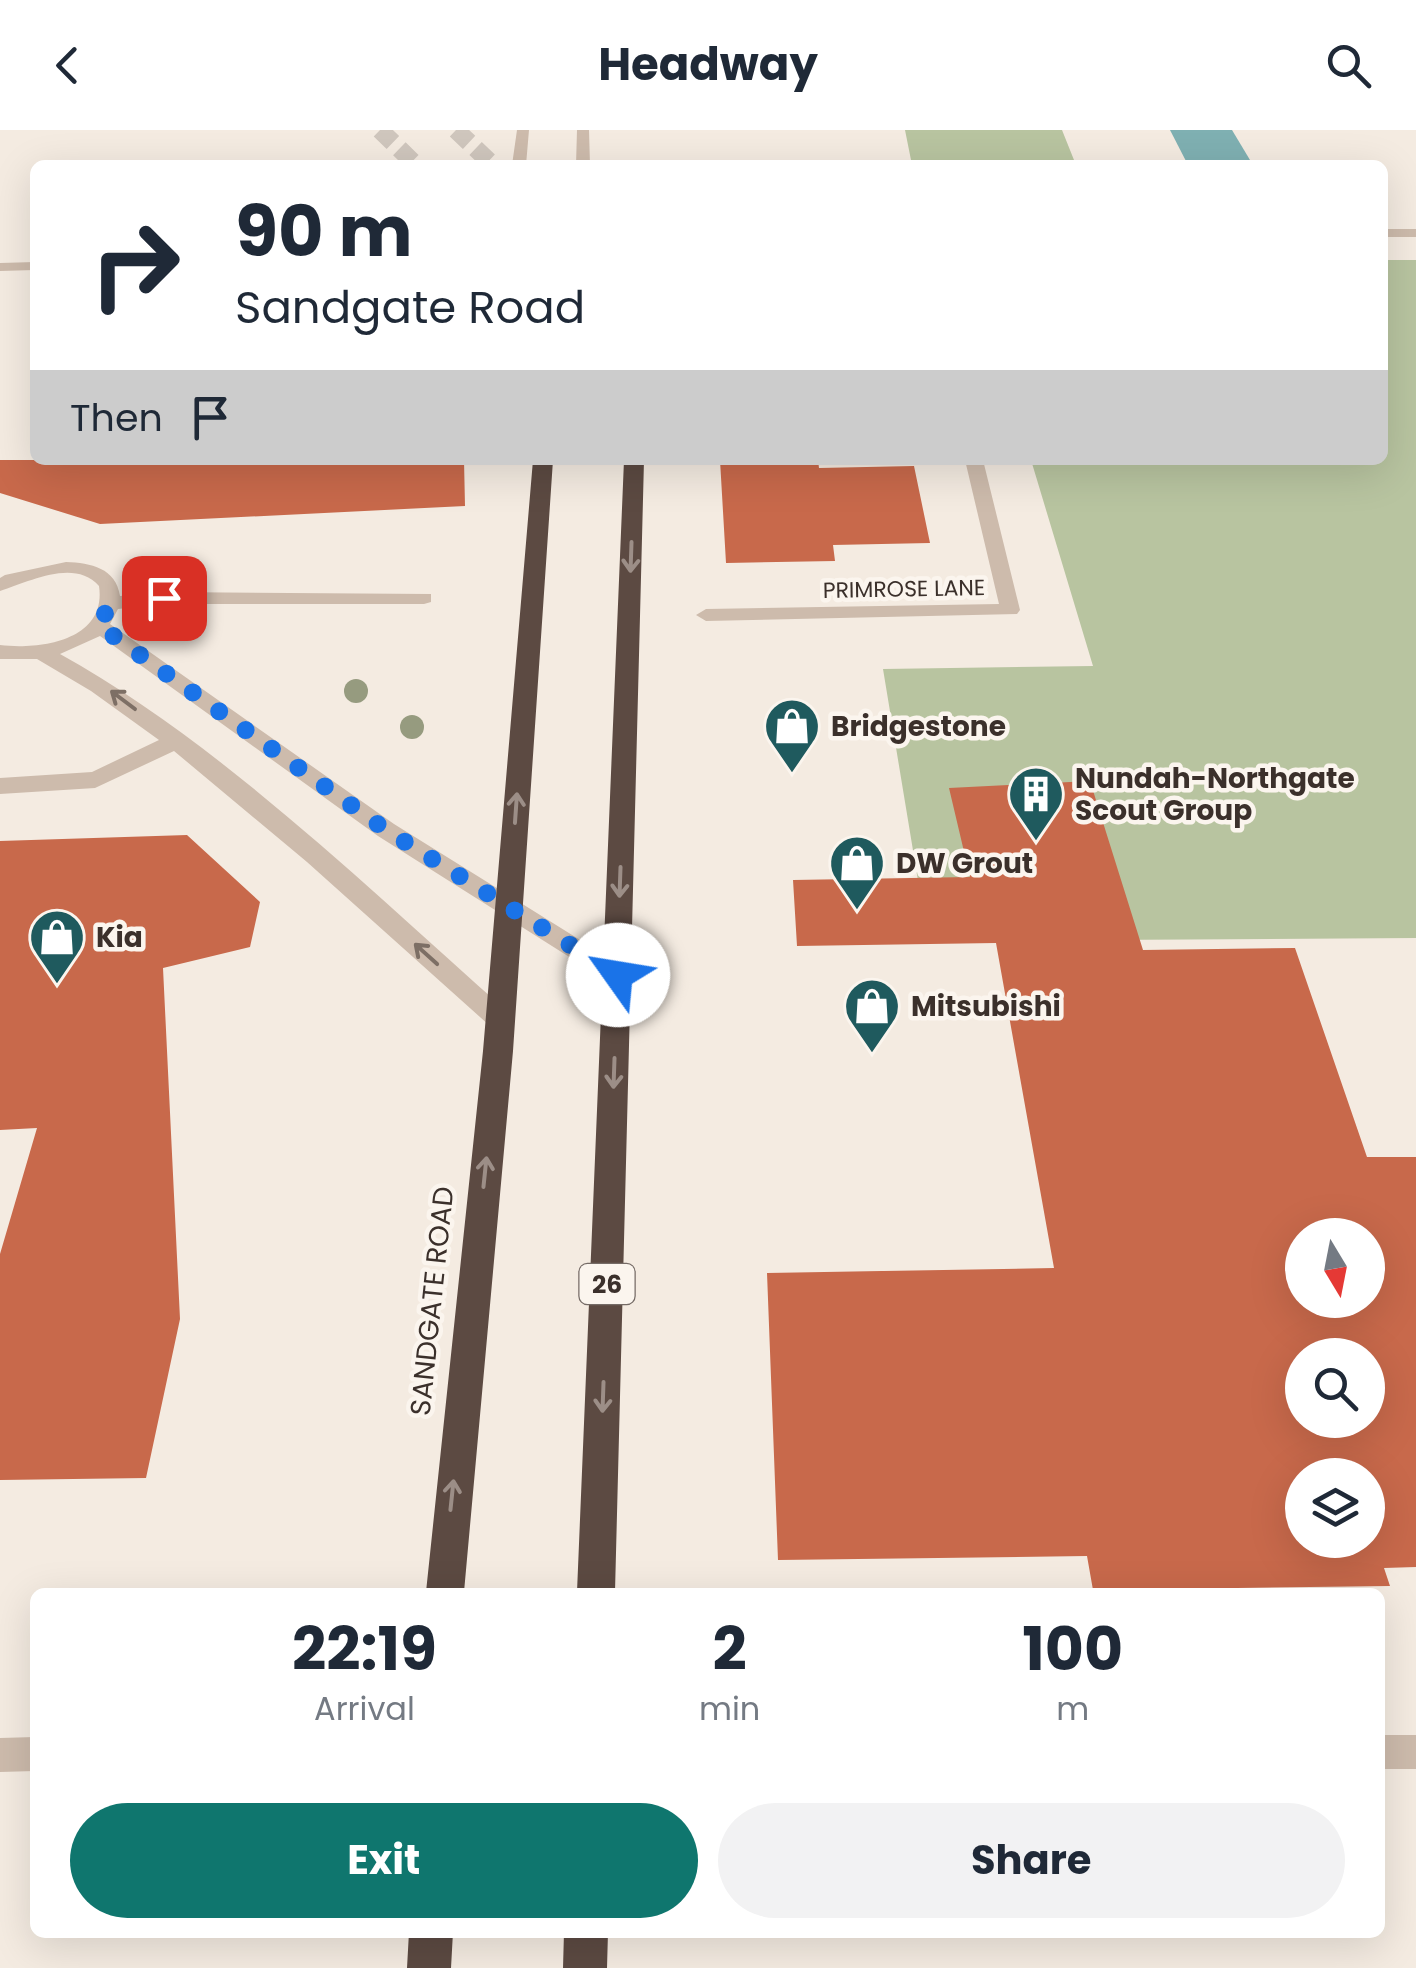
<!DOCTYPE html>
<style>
body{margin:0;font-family:Poppins,sans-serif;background:#f2f2f3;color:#1f2937;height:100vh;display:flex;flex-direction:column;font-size:38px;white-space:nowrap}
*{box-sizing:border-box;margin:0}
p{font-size:32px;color:#747a83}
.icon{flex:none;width:55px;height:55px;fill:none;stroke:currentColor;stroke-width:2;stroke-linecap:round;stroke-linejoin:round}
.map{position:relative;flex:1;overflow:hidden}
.side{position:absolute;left:30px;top:1458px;width:1355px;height:350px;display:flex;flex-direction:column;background:#fff;border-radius:15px;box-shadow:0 10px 40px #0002}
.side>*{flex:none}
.top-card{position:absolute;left:30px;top:30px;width:1358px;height:305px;border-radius:15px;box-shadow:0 10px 40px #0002;background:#fff;color:#1f2937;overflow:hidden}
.needle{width:65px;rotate:170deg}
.buttons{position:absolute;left:1285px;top:1088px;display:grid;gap:20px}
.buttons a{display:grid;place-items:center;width:100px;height:100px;border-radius:50%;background:#fff;box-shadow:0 10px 40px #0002;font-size:50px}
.pin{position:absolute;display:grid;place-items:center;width:85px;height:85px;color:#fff;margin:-42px;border-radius:20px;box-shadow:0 5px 15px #0006}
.me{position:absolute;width:110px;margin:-55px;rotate:302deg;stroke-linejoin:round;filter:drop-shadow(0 0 8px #0008)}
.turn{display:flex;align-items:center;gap:35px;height:210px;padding:0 40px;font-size:45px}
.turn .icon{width:130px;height:130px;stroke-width:2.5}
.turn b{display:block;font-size:70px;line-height:85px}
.then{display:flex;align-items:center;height:95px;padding:0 40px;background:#0003;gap:20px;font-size:38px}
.eta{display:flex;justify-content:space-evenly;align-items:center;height:170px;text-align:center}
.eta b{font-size:60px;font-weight:700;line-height:70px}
.action{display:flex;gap:20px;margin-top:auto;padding:20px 40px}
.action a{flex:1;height:115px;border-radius:60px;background:#0f766e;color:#fff;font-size:40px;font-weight:700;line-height:115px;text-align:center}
.action a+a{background:#f2f2f3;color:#1f2937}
header{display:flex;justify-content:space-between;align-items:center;height:130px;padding:0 40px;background:#fff;font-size:45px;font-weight:700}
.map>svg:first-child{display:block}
.green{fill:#b8c4a0}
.water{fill:#7fb0b2}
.building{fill:#c8694b;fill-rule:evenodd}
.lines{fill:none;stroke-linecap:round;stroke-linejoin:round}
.highway-tunnel{stroke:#cfc6bd;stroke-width:18;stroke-dasharray:18 9;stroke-linecap:butt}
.minor{fill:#cdbbac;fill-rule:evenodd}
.highway{fill:#5c4a42;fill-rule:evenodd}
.tree{fill:#969b7f}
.oneway{stroke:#9c8e87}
.oneway2{stroke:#7d6f65}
.route{stroke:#1a73e8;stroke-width:18;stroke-dasharray:0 32.4}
.labels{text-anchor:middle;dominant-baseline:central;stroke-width:9;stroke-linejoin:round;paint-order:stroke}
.far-street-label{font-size:22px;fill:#3b302b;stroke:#fbf5ee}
.shield{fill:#fbf5ee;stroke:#756b66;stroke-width:2.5}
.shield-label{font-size:25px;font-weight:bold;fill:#3b302b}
.poi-label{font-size:28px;font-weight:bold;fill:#3b302b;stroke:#fbf5ee;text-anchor:start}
.street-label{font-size:28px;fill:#3b302b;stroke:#fbf5ee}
</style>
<header><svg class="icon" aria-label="back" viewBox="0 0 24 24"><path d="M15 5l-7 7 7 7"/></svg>Headway<svg class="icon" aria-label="search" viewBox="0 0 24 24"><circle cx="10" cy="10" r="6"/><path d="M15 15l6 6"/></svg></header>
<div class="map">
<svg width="1416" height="1838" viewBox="0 0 1416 1838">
<rect width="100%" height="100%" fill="#f4ebe1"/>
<path class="green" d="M905,0H1062L1076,35H912Z
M1383,130H1416V808L928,811L883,539L1093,536L1031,330H1382Z"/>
<path class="water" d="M1170,0H1232L1253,35H1188Z"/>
<path class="building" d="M0,330H464L465,376L100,394L0,363Z
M720,330H818L819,338L914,336L930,413L833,415L835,431L726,433Z
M1090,651L1143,820L1295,818L1367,1027H1416V1437L1384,1438L1390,1456L1093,1460L1087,1426L778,1430L767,1143L1054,1138L996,813L797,816L793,750L970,747L949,658ZM1302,1105H1368V1170H1302ZM1302,1225H1368V1290H1302ZM1302,1345H1368V1410H1302Z
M187,705L260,772L250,817L163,838L180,1189L146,1348L0,1350V1124L37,998L0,1000V711Z"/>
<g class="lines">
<path class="highway-tunnel" d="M380,0L416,35
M456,0L493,35"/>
<path class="minor" d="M517,0H529L526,35H512Z
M577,0H589L590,35H576Z
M1382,99H1416V107H1382Z
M35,132V140L0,141V133Z
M965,330H983L1020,480L1017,484L706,491L696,485L706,479L999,474Z
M66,432C91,433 116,438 120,466L164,462L431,464V472L424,474H164L118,479L110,494L394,694L625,838L629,845L625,852H609L378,706L100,506L60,524C219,612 371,761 508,882L511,889L508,896L499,899L490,896L307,732L174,621L95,658L0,664V648L92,642L159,610L91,561L37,529H0V515C41,520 107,510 99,456C74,428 29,452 0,461V448L5,445Z
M1380,1605H1416V1639H1380Z
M35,1607V1641L0,1642V1608Z"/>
<path class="highway" d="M533,330H553L513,921L464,1462H426L483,921Z
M624,330H644L615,1462H577Z
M409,1802H453L451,1838H407Z
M564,1802H608L607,1838H563Z"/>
</g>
<g class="tree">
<circle cx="356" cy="561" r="12"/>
<circle cx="412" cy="597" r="12"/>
</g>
<defs><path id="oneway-shaft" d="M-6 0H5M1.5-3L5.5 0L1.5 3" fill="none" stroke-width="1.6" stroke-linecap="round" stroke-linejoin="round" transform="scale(2.5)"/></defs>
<g class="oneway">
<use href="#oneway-shaft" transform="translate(631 427) rotate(92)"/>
<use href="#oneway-shaft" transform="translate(516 678) rotate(-86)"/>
<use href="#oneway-shaft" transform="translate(620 752) rotate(92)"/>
<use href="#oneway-shaft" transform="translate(614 943) rotate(92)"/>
<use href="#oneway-shaft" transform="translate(485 1042) rotate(-84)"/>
<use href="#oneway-shaft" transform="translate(603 1267) rotate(92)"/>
<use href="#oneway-shaft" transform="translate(452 1365) rotate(-84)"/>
</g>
<g class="oneway2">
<use href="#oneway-shaft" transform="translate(123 570) rotate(-143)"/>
<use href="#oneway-shaft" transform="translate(426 824) rotate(-138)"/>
</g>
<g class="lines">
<path class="route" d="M164,468L111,474L98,495L386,700L618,845"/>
</g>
<defs>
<g id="shop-pin" transform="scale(2.875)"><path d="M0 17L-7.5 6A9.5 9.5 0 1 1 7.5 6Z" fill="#1f5a5e" stroke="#fbf5ee"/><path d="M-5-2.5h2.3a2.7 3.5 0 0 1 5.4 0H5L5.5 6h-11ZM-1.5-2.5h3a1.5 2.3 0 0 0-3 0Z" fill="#fff"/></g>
<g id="building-pin" transform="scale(2.875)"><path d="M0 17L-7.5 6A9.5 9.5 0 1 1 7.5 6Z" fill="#1f5a5e" stroke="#fbf5ee"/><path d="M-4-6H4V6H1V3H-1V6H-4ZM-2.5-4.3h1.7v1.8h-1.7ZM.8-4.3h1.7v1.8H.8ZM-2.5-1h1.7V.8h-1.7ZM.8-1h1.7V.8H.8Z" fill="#fff"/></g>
</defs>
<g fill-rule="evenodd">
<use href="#shop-pin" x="792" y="596"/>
<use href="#building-pin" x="1036" y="664"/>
<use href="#shop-pin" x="857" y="733"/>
<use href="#shop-pin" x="57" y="807"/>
<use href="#shop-pin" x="872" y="876"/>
</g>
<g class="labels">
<g class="far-street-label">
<text transform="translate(904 459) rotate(-1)">PRIMROSE LANE</text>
</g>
<rect class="shield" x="579.5" y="1134" width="55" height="40" rx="8"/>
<g class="shield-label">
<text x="607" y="1154">26</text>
</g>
<g class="poi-label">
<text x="831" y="596">Bridgestone</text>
<text x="1075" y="648">Nundah-Northgate<tspan x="1075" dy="32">Scout Group</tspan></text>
<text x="896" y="733">DW Grout</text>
<text x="96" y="807">Kia</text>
<text x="911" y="876">Mitsubishi</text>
</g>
<g class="street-label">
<text transform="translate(432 1171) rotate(-84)">SANDGATE ROAD</text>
</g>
</g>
</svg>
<div class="buttons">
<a><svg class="needle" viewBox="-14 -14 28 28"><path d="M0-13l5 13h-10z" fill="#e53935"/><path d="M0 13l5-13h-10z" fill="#747a83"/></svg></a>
<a><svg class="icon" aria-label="search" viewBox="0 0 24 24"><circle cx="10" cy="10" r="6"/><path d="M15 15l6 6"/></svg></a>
<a><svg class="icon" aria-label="layers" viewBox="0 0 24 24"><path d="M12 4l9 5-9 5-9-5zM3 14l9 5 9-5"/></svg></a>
</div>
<div class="pin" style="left:164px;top:468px;background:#d93025"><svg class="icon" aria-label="arrive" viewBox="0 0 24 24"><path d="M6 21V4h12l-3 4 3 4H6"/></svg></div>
<svg class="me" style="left:618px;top:845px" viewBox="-20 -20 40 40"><circle r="19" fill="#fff"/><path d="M0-13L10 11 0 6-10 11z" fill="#1a73e8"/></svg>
<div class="top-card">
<div class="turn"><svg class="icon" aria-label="right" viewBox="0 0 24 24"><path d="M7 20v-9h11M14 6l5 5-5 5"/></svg><div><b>90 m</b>Sandgate Road</div></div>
<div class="then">Then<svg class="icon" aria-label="arrive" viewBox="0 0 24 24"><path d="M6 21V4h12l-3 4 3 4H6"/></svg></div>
</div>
<section class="side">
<div class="eta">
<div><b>22:19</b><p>Arrival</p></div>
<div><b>2</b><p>min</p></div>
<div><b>100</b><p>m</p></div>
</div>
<div class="action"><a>Exit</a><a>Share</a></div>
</section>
</div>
